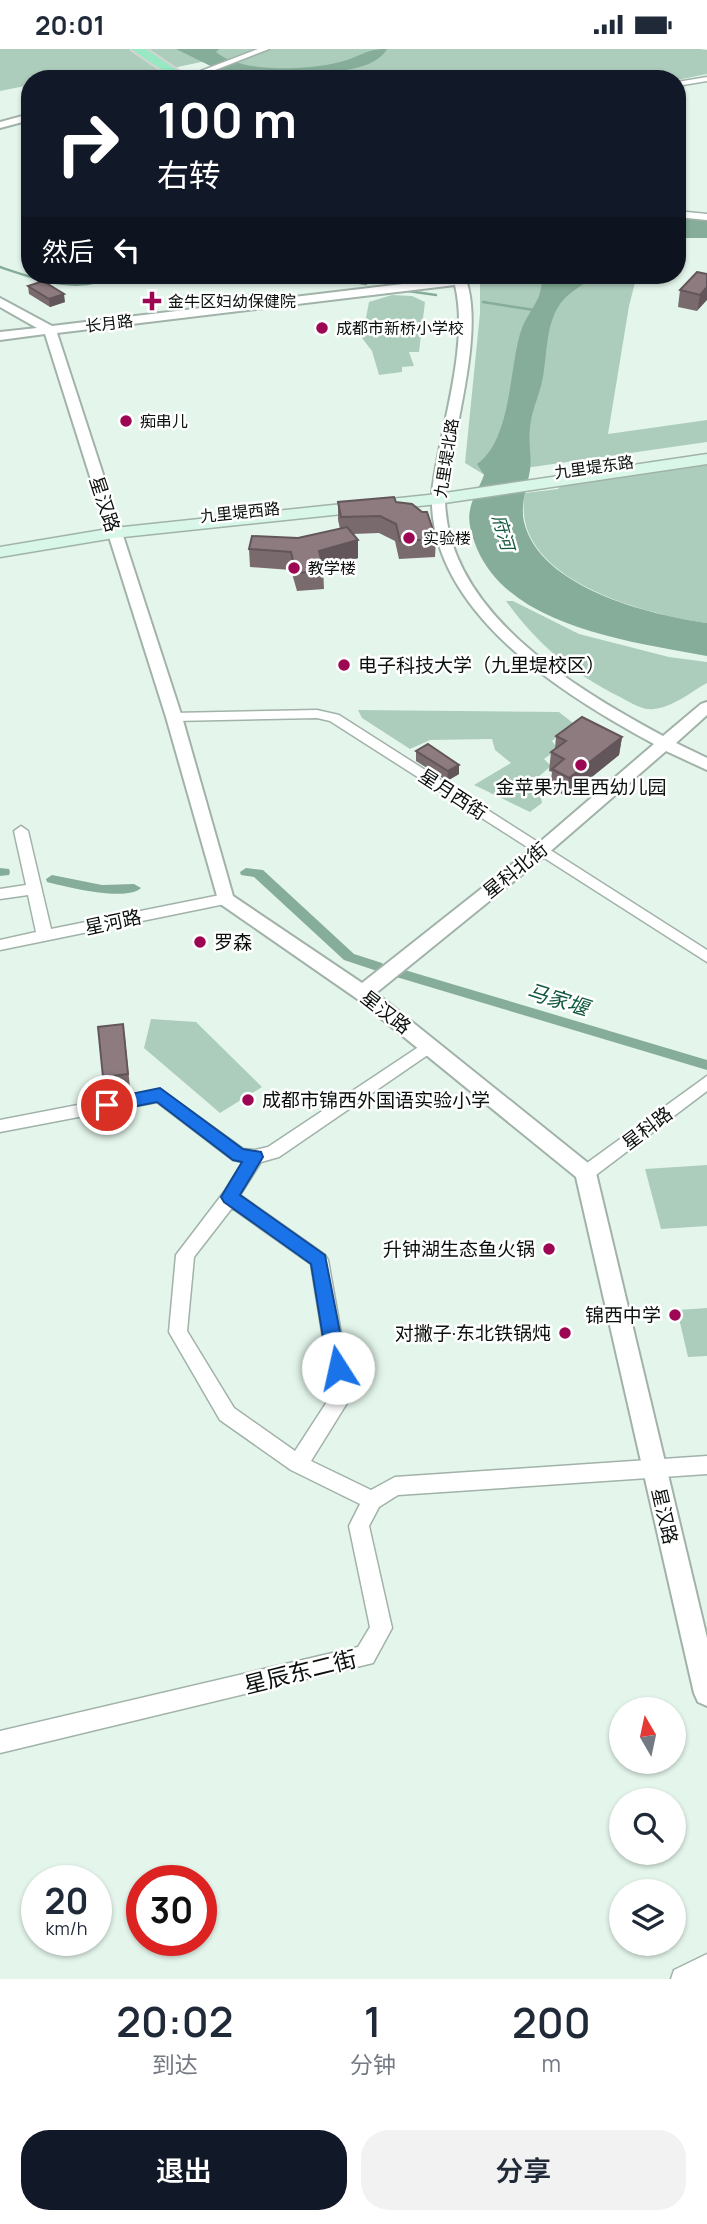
<!DOCTYPE html>
<html lang="zh">
<meta charset="utf-8">
<style>
body{margin:0;font-family:Manrope,"Noto Sans SC",sans-serif;background:#f2f2f3;color:#1f2937;height:100vh;display:flex;flex-direction:column;font-size:26px;white-space:nowrap}
*{box-sizing:border-box;margin:0}
p{font-size:23px;color:#747a83}
.icon{flex:none;width:38px;height:38px;fill:none;stroke:currentColor;stroke-width:2;stroke-linecap:round;stroke-linejoin:round}
.map{position:relative;height:1930px;overflow:hidden}
.side{display:flex;flex-direction:column;background:#fff;flex:1}
.side>*{flex:none}
.top-card{position:absolute;left:21px;top:21px;width:665px;height:214px;border-radius:28px;box-shadow:0 2px 5px #0004;background:#111827;color:#fff;overflow:hidden}
.needle{width:46px;rotate:351deg}
.buttons{position:absolute;left:609px;top:1648px;display:grid;gap:14px}
.buttons a{display:grid;place-items:center;width:77px;height:77px;border-radius:50%;background:#fff;box-shadow:0 2px 5px #0004;font-size:35px}
.speed{position:absolute;left:21px;top:1816px;display:flex;gap:14px;font-size:35px;font-weight:700;text-align:center}
.speed>*{display:grid;place-content:center;width:91px;height:91px;border-radius:50%;background:#fff;box-shadow:0 2px 5px #0004;line-height:1}
.speed small{font-size:18px;font-weight:400}
.speed .limit{border:10px solid #d22;background:#fff;color:#111}
.pin{position:absolute;display:grid;place-items:center;width:60px;height:60px;color:#fff;margin:-30px;border:4px solid #fff;border-radius:50%;box-shadow:0 2px 7px #0007}
.me{position:absolute;width:77px;margin:-38px;rotate:350deg;stroke-linejoin:round;filter:drop-shadow(0 0 5px #0008)}
.turn{display:flex;align-items:center;gap:24px;height:147px;padding:0 21px;font-size:32px}
.turn .icon{width:91px;height:91px;stroke-width:2.5}
.turn b{display:block;font-size:49px;line-height:60px}
.then{display:flex;align-items:center;height:66px;padding:0 21px;background:#0003;gap:14px;font-size:26px}
.eta{display:flex;justify-content:space-evenly;align-items:center;height:119px;text-align:center}
.eta b{font-size:42px;font-weight:600;line-height:49px}
.primary-button{display:flex;gap:14px;margin-top:auto;padding:14px 21px}
.primary-button a{flex:1;height:80px;border-radius:28px;background:#111827;color:#fff;font-size:28px;font-weight:600;line-height:80px;text-align:center}
.primary-button a+a{background:#f2f2f3;color:#1f2937}
.status{display:flex;justify-content:space-between;align-items:center;height:49px;padding:0 35px;background:#fff;direction:ltr}
.status svg{height:19px;fill:currentColor}
.map>svg:first-child{display:block}
.green{fill:#adcdbc}
.water{fill:#85ad99}
.lines{fill:none;stroke-linecap:round;stroke-linejoin:round}
.stream{stroke:#85ad99;stroke-width:2.5}
.canal{fill:#85ad99;fill-rule:evenodd}
.minor-casing{stroke:#a1b2a9;stroke-width:3}
.tertiary-casing{stroke:#a1b2a9;stroke-width:4}
.secondary-casing{stroke:#a1b2a9;stroke-width:3}
.trunk-casing{stroke:#d3d4d3;stroke-width:4}
.minor{fill:#fff;fill-rule:evenodd}
.tertiary{fill:#fff;fill-rule:evenodd}
.secondary{fill:#d8f7e8;fill-rule:evenodd}
.trunk{fill:#97e8c3;fill-rule:evenodd}
.wall{fill:#796a6e}
.shaded-wall{fill:#63565a}
.building{fill:#8d7b80;stroke:#63565a;stroke-width:2}
.route{fill:#1a73e8;stroke:#114b97;stroke-width:2}
.poi-dot{fill:#9c0653;stroke:#fff;stroke-width:2.5}
.labels{text-anchor:middle;dominant-baseline:central;stroke-width:5;stroke-linejoin:round;paint-order:stroke}
.far-poi-label{font-size:16px;fill:#0a100c;stroke:#fff;text-anchor:start}
.far-street-label{font-size:16px;fill:#0a100c;stroke:#fff}
.far-water-label{font-size:18px;font-style:italic;fill:#11593e;stroke:#fff}
.street-label{font-size:19px;fill:#0a100c;stroke:#fff}
.poi-label{font-size:19px;fill:#0a100c;stroke:#fff;text-anchor:start}
.water-label{font-size:21px;font-style:italic;fill:#11593e;stroke:#fff}
.near-street-label{font-size:23px;fill:#0a100c;stroke:#fff}
</style>
<div class="status"><b>20:01</b><svg viewBox="0 0 49 12"><path d="M0 12V9h3v3zM5 12V6h3v6zM10 12V3h3v9zM15 12V0h3v12zM26 1h20v11H26zM47 4h2v5h-2z"/></svg></div>
<div class="map">
<svg width="707" height="1930" viewBox="0 0 707 1930">
<rect width="100%" height="100%" fill="#e4f6ec"/>
<path class="green" d="M0,0H700L707,1V25L677,31L230,30L206,12L159,22L155,30H30V36L0,42Z
M325,226H428C406,243 352,230 325,226Z
M476,226H637L629,257L608,385L707,371V393L483,425L465,414L480,264V236Z
M392,246L412,247L425,253L419,303H409L414,317L402,318V323L379,326L372,302L362,289L369,253Z
M707,414V574C644,565 508,530 525,444L558,440L562,435Z
M506,552H513L579,585L669,608L707,613V634C691,643 673,658 654,660C643,662 629,653 620,648C571,623 538,596 506,552Z
M358,661L559,663L573,674L552,692L558,700L544,710L551,717L537,729L542,754L530,763L474,736L511,714L495,701L492,690L430,691L410,700L362,669Z
M151,970L196,973L262,1038L220,1064L144,999Z
M707,1116V1177L661,1180L645,1120Z
M707,1259V1307L688,1308L677,1261Z"/>
<path class="water" d="M176,0H219L216,3C242,25 310,21 340,13C361,8 364,0 387,0C372,27 308,24 280,25L274,30H237Z
M677,168L707,171V189H677Z
M543,226H563L568,229L572,226H598C586,234 568,243 560,255C544,278 548,311 541,337C537,351 531,365 530,379C528,393 532,408 530,421C527,439 520,456 524,473C540,539 650,566 707,574V607C633,593 513,579 478,502C473,490 467,474 470,461C472,449 480,437 484,426L477,415C511,391 509,323 520,285C524,270 533,261 539,247C541,241 542,232 543,226Z"/>
<g class="lines">
<path class="stream" d="M0,218C38,231 79,246 117,226
M312,226L366,235
M408,242L436,246
M483,253L534,261"/>
<path class="canal" d="M0,819L9,820L10,823L9,826L0,827Z
M246,819L263,821L354,905L382,914L384,917L382,920L377,922L344,911L254,828L241,826L240,823Z
M52,826L102,836L134,835L141,839C126,853 67,838 47,833L46,830Z
M398,919L707,1011V1021L393,927L391,924L393,921Z"/>
<g class="minor-casing">
<path id="minor" d="M258,0H269L192,30H180Z
M707,28V32L677,37V33Z
M677,162L707,165V171L677,168Z
M317,661L339,666L707,901V913L330,672L317,669L174,672L167,668L174,664Z
M21,777L28,782L51,880L225,845L232,850L225,855L0,901V891L36,883L28,846L0,850V840L26,836L14,782Z
M429,991L435,993L437,997L435,1001L279,1108L261,1113L240,1146L325,1206L328,1211L352,1346L311,1412L371,1441L395,1428L707,1407V1425L398,1446L379,1458L369,1477L392,1579L373,1614L0,1704V1682L358,1598L370,1578L349,1477L360,1455L291,1421L220,1371L169,1283L176,1206L224,1143L243,1113L233,1111L157,1053L0,1083V1071L160,1040L243,1100L255,1101L268,1098ZM232,1159L311,1215L332,1345L295,1402L234,1359L187,1282L194,1208Z
M707,1027V1042L592,1129L586,1131L580,1129L577,1124L580,1119Z
M707,1905V1930H671L674,1921Z"/>
</g>
<g class="tertiary-casing">
<path id="tertiary" d="M30,65V71L0,79V73Z
M452,226H464C487,277 452,387 445,444C442,561 574,639 663,687L701,655L707,653V666L676,694L707,709V721L666,702L546,806L376,944L593,1118L596,1124L707,1589V1657L698,1653L694,1644L576,1128L356,949L219,854L166,668L45,285L0,291V283L37,279L0,258V249L52,277L453,229ZM455,236C470,298 439,382 432,444C427,562 563,646 654,695L534,798L362,934L233,847L182,668L57,284Z"/>
</g>
<g class="secondary-casing">
<path id="secondary" d="M707,405V415L438,455L114,489L0,508V498L114,479L438,445Z"/>
</g>
<g class="trunk-casing">
<path id="trunk" d="M131,0H146L190,30H175Z"/>
</g>
<use href="#minor" class="minor"/>
<use href="#tertiary" class="tertiary"/>
<use href="#secondary" class="secondary"/>
<use href="#trunk" class="trunk"/>
</g>
<path class="wall" d="M707,225L697,262L678,258L680,241Z
M28,237L65,253L50,258L29,245Z
M338,453H396L436,490L435,508L399,510L395,492L379,484L353,485L358,509L323,519L324,540L297,542L291,521L250,518L249,500L340,480L338,471Z
M556,687L622,688L619,706L567,748L550,738L552,723L549,722L551,703L555,700Z
M416,702L459,716V725L447,732L416,712Z
M125,989L130,1039L105,1042L103,1028Z"/>
<path class="shaded-wall" d="M707,238V251L697,262L700,246Z
M64,245L65,253L50,258L49,250Z
M358,491V509L320,520L319,502Z
M622,688L619,706L567,748L569,729Z
M459,716V725L447,732L448,722Z"/>
<path class="building" d="M697,223L707,225V238L700,246L680,241Z
M43,232L64,245L49,250L28,237Z
M394,448L396,453L412,455L422,463H427L436,490L400,492L396,475L380,467L341,468L338,453Z
M347,478L358,491L319,502L324,522L296,524L291,503L249,500L252,487L298,489Z
M582,668L622,688L569,729L552,720L564,710L551,703L566,692L556,687Z
M428,695L459,716L448,722L416,702Z
M123,975L128,1025L103,1028L98,978Z"/>
<path class="route" d="M160,1039L243,1100L261,1103L263,1108L240,1146L325,1206L347,1319L344,1325L338,1327L331,1325L328,1319L311,1215L224,1153L221,1148L242,1113L233,1111L157,1053L107,1063L101,1061L98,1056L101,1052L107,1050Z"/>
<g class="poi-dot">
<path d="M148.5 241.5h7v7h7v7h-7v7h-7v-7h-7v-7h7z"/>
<circle cx="322" cy="279" r="7"/>
<circle cx="126" cy="372" r="7"/>
<circle cx="409" cy="489" r="7"/>
<circle cx="294" cy="519" r="7"/>
<circle cx="344" cy="616" r="7"/>
<circle cx="581" cy="716" r="7"/>
<circle cx="200" cy="893" r="7"/>
<circle cx="248" cy="1051" r="7"/>
<circle cx="549" cy="1200" r="7"/>
<circle cx="675" cy="1266" r="7"/>
<circle cx="565" cy="1284" r="7"/>
</g>
<g class="labels">
<g class="far-poi-label">
<text x="168" y="252">金牛区妇幼保健院</text>
<text x="336" y="279">成都市新桥小学校</text>
<text x="140" y="372">痴串儿</text>
<text x="423" y="489">实验楼</text>
<text x="308" y="519">教学楼</text>
</g>
<g class="far-street-label">
<text transform="translate(109 274) rotate(-7)">长月路</text>
<text transform="translate(446 409) rotate(-81)">九里堤北路</text>
<text transform="translate(594 418) rotate(-8)">九里堤东路</text>
<text transform="translate(240 463) rotate(-6)">九里堤西路</text>
</g>
<g class="far-water-label">
<text transform="translate(504 483) rotate(74)">府河</text>
</g>
<g class="street-label">
<text transform="translate(105 455) rotate(72)">星汉路</text>
<text transform="translate(453 745) rotate(33)">星月西街</text>
<text transform="translate(515 821) rotate(-39)">星科北街</text>
<text transform="translate(113 873) rotate(-12)">星河路</text>
<text transform="translate(386 963) rotate(38)">星汉路</text>
<text transform="translate(647 1079) rotate(-37)">星科路</text>
<text transform="translate(665 1467) rotate(77)">星汉路</text>
</g>
<g class="poi-label">
<text x="358" y="616">电子科技大学（九里堤校区）</text>
<text x="581" y="738" text-anchor="middle">金苹果九里西幼儿园</text>
<text x="214" y="893">罗森</text>
<text x="262" y="1051">成都市锦西外国语实验小学</text>
<text x="535" y="1200" text-anchor="end">升钟湖生态鱼火锅</text>
<text x="661" y="1266" text-anchor="end">锦西中学</text>
<text x="551" y="1284" text-anchor="end">对撇子·东北铁锅炖</text>
</g>
<g class="water-label">
<text transform="translate(558 950) rotate(17)">马家堰</text>
</g>
<g class="near-street-label">
<text transform="translate(300 1622) rotate(-14)">星辰东二街</text>
</g>
</g>
</svg>
<div class="buttons">
<a><svg class="needle" viewBox="-14 -14 28 28"><path d="M0-13l5 13h-10z" fill="#e53935"/><path d="M0 13l5-13h-10z" fill="#747a83"/></svg></a>
<a><svg class="icon" aria-label="search" viewBox="0 0 24 24"><circle cx="10" cy="10" r="6"/><path d="M15 15l6 6"/></svg></a>
<a><svg class="icon" aria-label="layers" viewBox="0 0 24 24"><path d="M12 4l9 5-9 5-9-5zM3 14l9 5 9-5"/></svg></a>
</div>
<div class="speed"><div>20<small>km/h</small></div><div class="limit">30</div></div>
<div class="pin" style="left:107px;top:1056px;background:#d93025"><svg class="icon" aria-label="arrive" viewBox="0 0 24 24"><path d="M6 21V4h12l-3 4 3 4H6"/></svg></div>
<svg class="me" style="left:338px;top:1319px" viewBox="-20 -20 40 40"><circle r="19" fill="#fff"/><path d="M0-13L10 11 0 6-10 11z" fill="#1a73e8"/></svg>
<div class="top-card">
<div class="turn"><svg class="icon" aria-label="right" viewBox="0 0 24 24"><path d="M7 20v-9h11M14 6l5 5-5 5"/></svg><div><b>100 m</b>右转</div></div>
<div class="then">然后<svg class="icon" aria-label="left" viewBox="0 0 24 24"><path d="M17 20v-9H6M10 6l-5 5 5 5"/></svg></div>
</div>
</div>
<section class="side">
<div class="eta">
<div><b>20:02</b><p>到达</p></div>
<div><b>1</b><p>分钟</p></div>
<div><b>200</b><p>m</p></div>
</div>
<div class="primary-button"><a>退出</a><a>分享</a></div>
</section>
